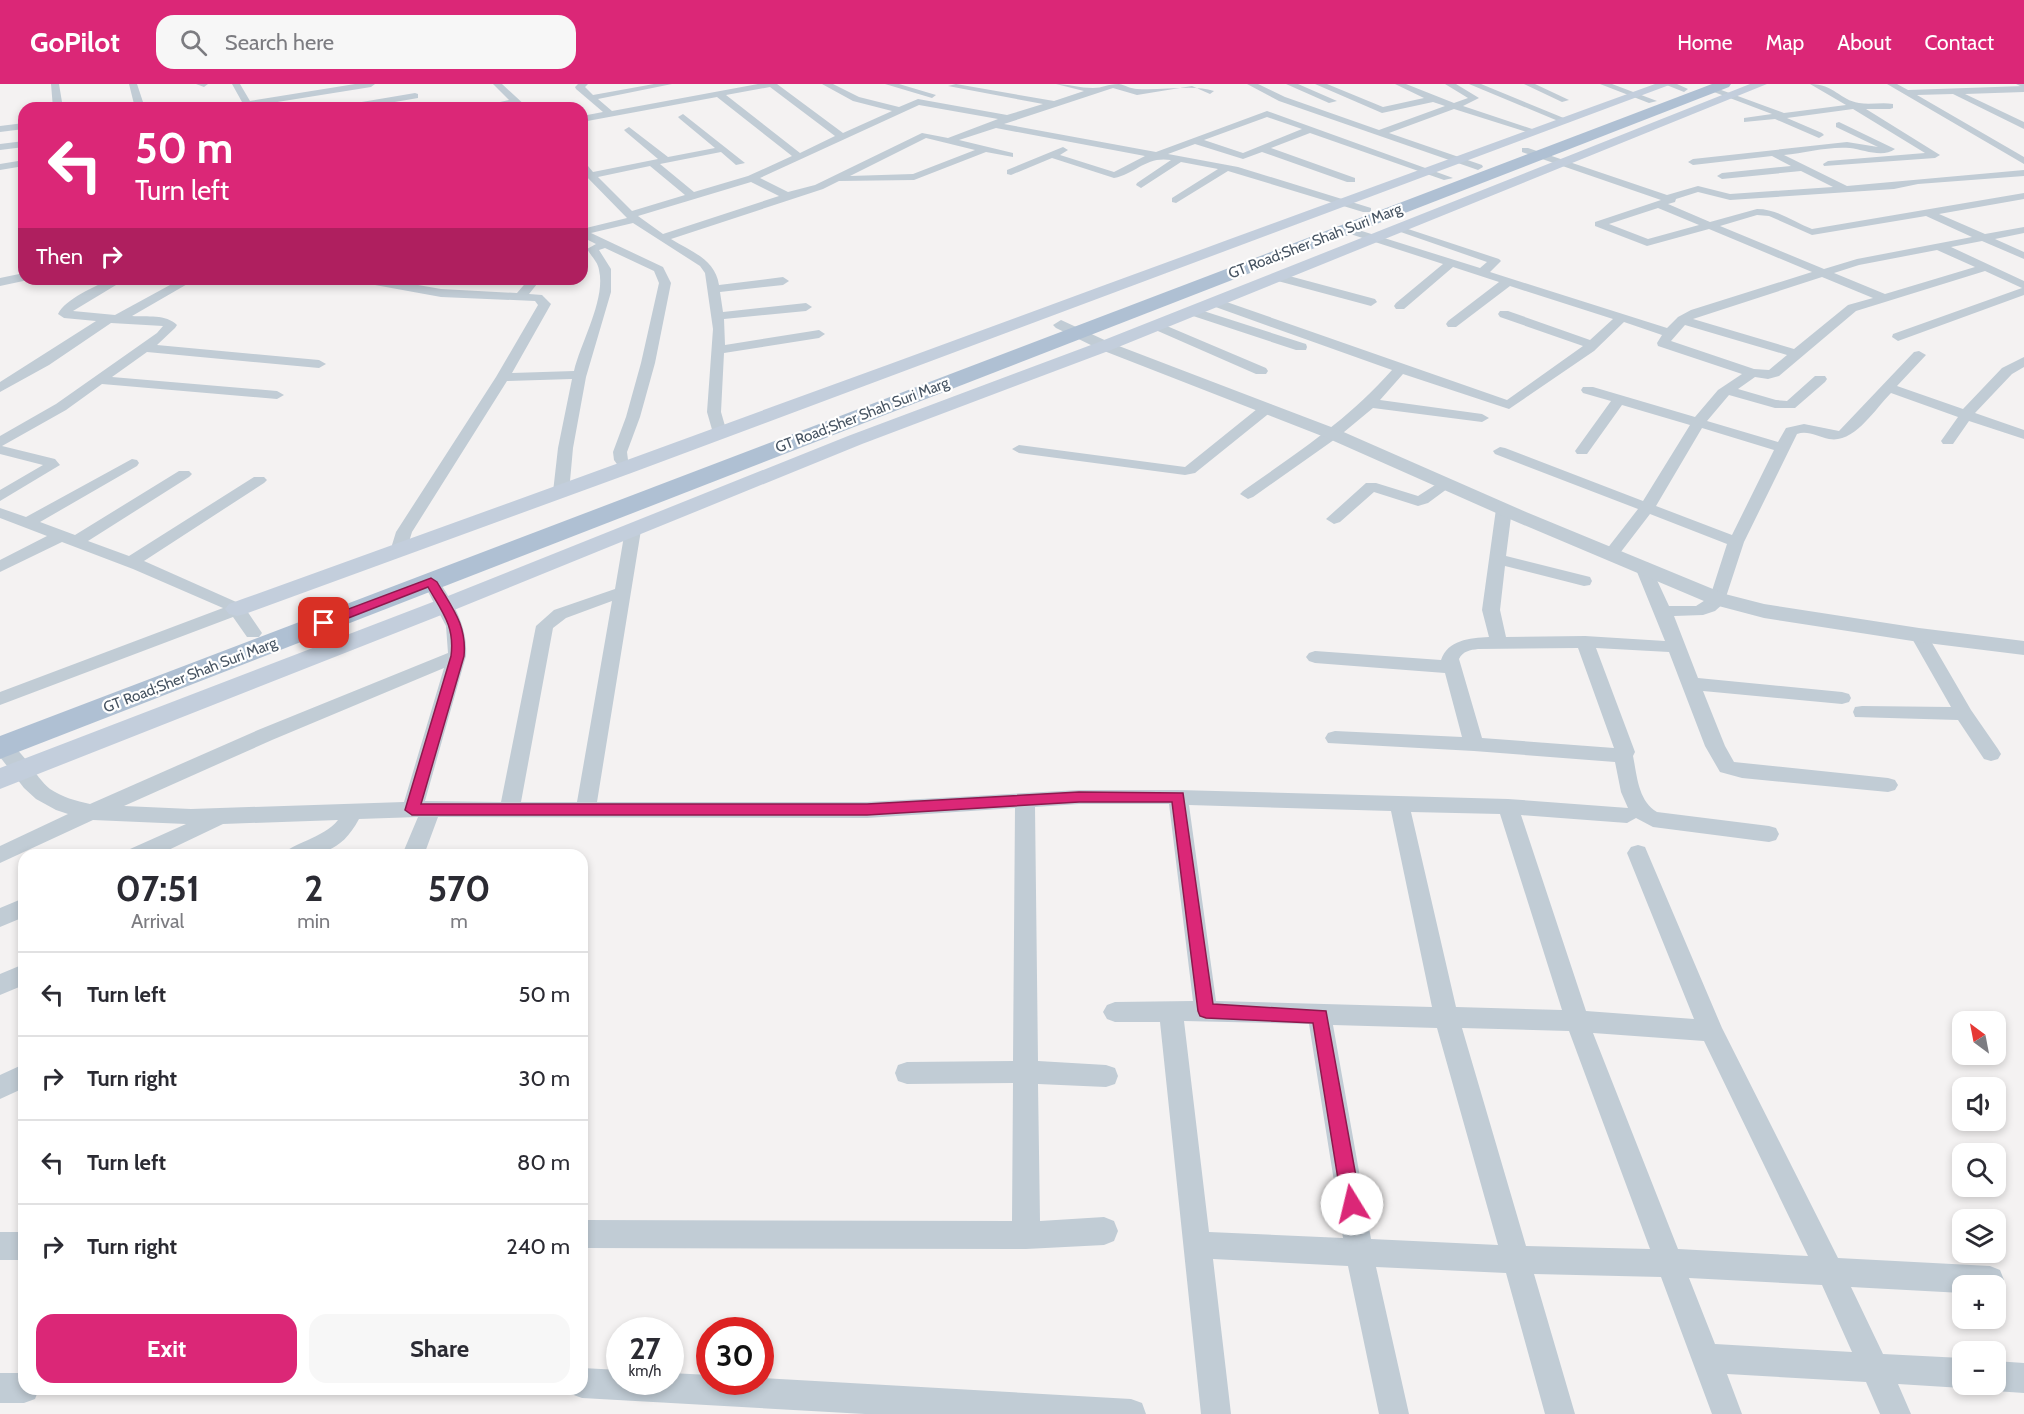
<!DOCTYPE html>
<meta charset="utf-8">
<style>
body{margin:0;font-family:Cabin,sans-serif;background:#f7f7f7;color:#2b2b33;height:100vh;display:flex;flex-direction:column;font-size:22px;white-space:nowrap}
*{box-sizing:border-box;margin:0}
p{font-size:20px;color:#7c7c81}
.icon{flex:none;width:33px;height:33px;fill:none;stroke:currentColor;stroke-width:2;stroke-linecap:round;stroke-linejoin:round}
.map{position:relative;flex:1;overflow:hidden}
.panel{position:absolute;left:18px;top:765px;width:570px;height:546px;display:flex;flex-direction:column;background:#fff;border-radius:18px;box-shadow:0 3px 9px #0003}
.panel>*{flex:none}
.guide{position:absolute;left:18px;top:18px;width:570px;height:183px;border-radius:18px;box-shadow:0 3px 9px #0003;background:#db2777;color:#fff;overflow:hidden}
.needle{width:39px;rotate:328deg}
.fabs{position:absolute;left:1952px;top:927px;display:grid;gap:12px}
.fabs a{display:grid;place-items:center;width:54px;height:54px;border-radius:12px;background:#fff;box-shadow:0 3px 9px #0003;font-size:30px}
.speed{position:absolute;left:606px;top:1233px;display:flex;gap:12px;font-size:30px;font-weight:700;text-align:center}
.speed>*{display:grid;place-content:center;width:78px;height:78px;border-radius:50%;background:#fff;box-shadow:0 3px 9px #0003;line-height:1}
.speed small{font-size:15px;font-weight:400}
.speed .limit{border:9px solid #d22;background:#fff;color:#111}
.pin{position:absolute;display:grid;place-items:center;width:51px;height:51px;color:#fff;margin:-26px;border-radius:12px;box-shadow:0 3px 9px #0006}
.me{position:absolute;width:66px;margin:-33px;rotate:351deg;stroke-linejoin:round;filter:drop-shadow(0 0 4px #0008)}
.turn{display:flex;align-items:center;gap:21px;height:126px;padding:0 18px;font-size:27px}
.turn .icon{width:78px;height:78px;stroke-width:2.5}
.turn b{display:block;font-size:42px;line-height:51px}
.then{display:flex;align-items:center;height:57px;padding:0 18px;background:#0003;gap:12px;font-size:22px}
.eta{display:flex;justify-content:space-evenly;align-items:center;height:102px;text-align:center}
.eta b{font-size:36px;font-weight:800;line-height:42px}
.cta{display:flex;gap:12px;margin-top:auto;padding:12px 18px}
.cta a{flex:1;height:69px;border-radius:18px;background:#db2777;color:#fff;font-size:24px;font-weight:800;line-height:69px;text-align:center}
.cta a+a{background:#f7f7f7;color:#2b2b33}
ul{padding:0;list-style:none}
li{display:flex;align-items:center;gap:18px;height:84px;padding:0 18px;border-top:2px solid #e1e1e2}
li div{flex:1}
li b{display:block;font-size:22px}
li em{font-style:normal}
header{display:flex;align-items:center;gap:36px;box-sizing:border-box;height:84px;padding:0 30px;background:#db2777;color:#fff}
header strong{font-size:28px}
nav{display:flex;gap:33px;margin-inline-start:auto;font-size:21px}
.search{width:420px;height:54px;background:#f7f7f7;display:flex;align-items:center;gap:15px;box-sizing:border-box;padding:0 21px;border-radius:18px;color:#7c7c81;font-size:22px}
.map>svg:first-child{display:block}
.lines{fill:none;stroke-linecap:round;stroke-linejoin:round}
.minor{fill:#c1ccd5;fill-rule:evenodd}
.tertiary{fill:#c1ccd5;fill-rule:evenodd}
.secondary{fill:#c3cedc;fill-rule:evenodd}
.primary{fill:#afc0d3;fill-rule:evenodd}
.route{fill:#db2777;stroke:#8e194d;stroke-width:1.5}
.labels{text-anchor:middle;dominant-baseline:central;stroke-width:4.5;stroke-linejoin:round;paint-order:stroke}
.far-street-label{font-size:15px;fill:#475462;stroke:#fff}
</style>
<header>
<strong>GoPilot</strong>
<div class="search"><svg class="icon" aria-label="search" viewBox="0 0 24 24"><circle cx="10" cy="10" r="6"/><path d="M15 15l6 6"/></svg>Search here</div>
<nav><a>Home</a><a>Map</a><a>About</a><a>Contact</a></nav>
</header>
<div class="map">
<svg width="2024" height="1330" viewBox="0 0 2024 1330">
<rect width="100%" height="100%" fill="#f4f2f2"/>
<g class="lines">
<path class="minor" d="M51,0H59L63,24H53Z
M129,0H137L145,24H135Z
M196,0H208L204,3Z
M232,0H240L250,17L355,0H375L371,3L240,24H218L242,18Z
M493,0H502L528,24H518L514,20L493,24H473L509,16Z
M578,0H588L585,3L593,11L654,0H672L598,15L612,27L758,0H777L843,49L892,27L853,17L822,0H833L859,13L899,23L918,15L1007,31L1043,20L948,2L956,0L1054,17L1084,7L1056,0C1068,0 1080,4 1093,4C1103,4 1107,0 1119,0C1125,1 1131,5 1137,5C1161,7 1193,0 1214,7L1210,10L1192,2L1137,11L1113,4L1004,40L1156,68L1267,27L1453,94L1444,96L1310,49L1271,64L1355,94V98H1347L1262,68L1243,75L1195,60L1168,70L1238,83L1371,124V128H1363L1228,87L1176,119L1172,118V114L1218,85L1181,78L1141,104L1136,101L1137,99L1171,76C1146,72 1137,89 1114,94L1052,74L1011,91L1007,90V86L1063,63L1068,66L1060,71L1114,88L1145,72L996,44L959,56L1013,69V73L986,68L914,96L839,97L823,105L671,155C692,168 715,175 719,201L783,193L789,197L783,201L720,208L723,228L806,219L812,223L806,227L724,235L725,261L819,246L825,250L819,254L724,269L721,328L727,349L720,353L713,349L707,328L713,245L705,189L700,182L633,139L591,149L663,183L671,199L655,279L640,333L627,368L628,376L634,384L632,387H622L614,376L613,368L626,333L641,279L659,199L654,187L605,164L599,166L611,185V208L586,293L573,364L569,408L561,413L553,408L558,364L572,295L507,297L412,448L408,461L410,465L408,468H396L392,461L396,448L496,293L538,221L535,217L441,213L364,199L358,195H384L441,205L517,209L529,195H541L529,210L542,211L551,220L512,289L574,287C581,258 606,215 599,186C598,178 591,172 587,165L596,160L582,153V145L627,134L582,88V81L588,82L593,88L658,75L626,48L624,46L629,43L668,73L715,64L680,35L678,33L683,30L745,79L736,81L721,68L660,80L694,108L748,92L792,72L717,13L582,38V32L603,28L576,5L575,3ZM770,3L835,52L800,69L726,11ZM919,21L998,35L948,54L922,49L815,101L788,108L760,94ZM1267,33L1302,45L1243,69L1204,56ZM926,54L975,66L913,90L850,92ZM650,82L685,111L632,127L598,93ZM751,98L779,112L663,150L638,132Z
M885,0H899L936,11L932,14Z
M1247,0H1258L1285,13L1379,46L1445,22L1433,18L1382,29L1315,0H1327L1383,23L1424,14L1395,0H1406L1454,19L1468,14L1445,0H1456L1479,14L1463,22L1541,48L1533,50L1454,25L1389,49L1482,81L1483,83L1478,86L1279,17Z
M1286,0H1298L1337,17L1329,19Z
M1469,0H1481L1571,37L1563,39Z
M1524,0H1535L1569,16L1562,18Z
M1600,0H1612L1657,17L1649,19Z
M1664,0H1677L1688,5L1684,8Z
M1810,0C1834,0 1840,16 1859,19C1870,21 1882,18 1893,20V24L1890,25H1866L1940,71L1935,74L1824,82L1823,80L1828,77L1925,69L1853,25L1787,34L1822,49L1824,51L1819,54L1775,35L1744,38V34L1772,30L1706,5L1713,3L1784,29L1846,21Z
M1887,0H1897L1908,6L2024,2V8L1965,10L2024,38V45L1953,10L1917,11L2024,73V80Z
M415,9L418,10V14L360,24H339L344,21Z
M1839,38L1895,65C1883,74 1864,66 1850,64C1829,62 1805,69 1784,71L1847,102L2024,86V92L1918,100L1894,105L1730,116L1698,108L1676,115L1675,118L1668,120L1710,138L1757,125C1778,125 1793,138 1812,145L2024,109V115L1939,130L1985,150L2024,143V149L1995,155L2024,168V175L1982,157L1951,163L2024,197V211L1898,257L1892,253L1893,250L2022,204L1985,187L1856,227L1779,292L1768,295L1755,293L1738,305L1776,316L1787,317L1815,292H1825L1827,295L1825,298L1795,324H1775L1729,311L1707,337L1778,358L1786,344L1804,340L1839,347L1914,268L1919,267L1926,271L1897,302L1963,325L2002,284L2024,273V283L2012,290L1975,329L2024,346V355L1969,337L1953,360H1943L1941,357L1958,333L1891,309C1875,325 1854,360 1829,355C1818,353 1808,346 1797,350L1744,458L1724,519L1715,527L1703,531L1674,532L1698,594L1842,608L1849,610L1851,614L1849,618L1842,620L1703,607L1725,662L1734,678L1888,694L1895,696L1898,701L1895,706L1888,708L1742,694L1720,688L1705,662L1669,568L1596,564L1635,668L1633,672C1637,691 1638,717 1657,728L1769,742L1776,744L1779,750L1776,756L1769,758L1653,743L1636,734L1627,739L1521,731L1586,927L1694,935L1627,769L1631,763L1638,761L1645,763L1722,944L1838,1174L1990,1182L2000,1186L2004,1196L2000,1206L1995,1208V1202H1962V1209L1851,1203L1883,1270L1962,1274V1300H1970L1962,1304L1898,1300L1911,1330H1880L1866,1298L1727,1290L1742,1330H1712L1661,1193L1534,1190L1575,1330H1545L1506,1189L1376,1183L1409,1330H1379L1348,1182L1213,1175L1231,1330H1201L1160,938H1115L1107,935L1103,928L1107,921L1115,918L1193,917L1169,720H1079L1035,723L1038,977L1106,981L1115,984L1118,992L1115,1000L1106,1003L1038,1000L1040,1137L1104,1133L1114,1137L1118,1147L1114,1157L1104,1161L1026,1165L582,1164V1136L1012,1137L1013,999L907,1000L898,997L895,989L898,981L907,978L1013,977L1015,724L867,734L438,733L424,771H402L418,733L359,735C340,770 320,771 283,771C290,759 323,755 338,736L223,740L158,771H127L130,765L186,740L93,736L0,779V762L68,730L56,726L36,715L24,704L0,673V657C20,657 34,693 50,705C62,713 76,717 90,720L258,646L448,569L446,542L423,498L425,494H437C453,519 468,542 466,572L425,717L501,718L536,542L554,526L615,505L625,446L633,441L641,446L597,718H867L1079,706H1178L1508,715L1628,724L1621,708L1615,678L1474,667L1328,659L1325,654L1328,649L1335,647L1462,653L1445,589L1315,579L1309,577L1306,573L1309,569L1315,567L1441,576C1448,556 1469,554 1489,553L1482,526L1496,425L1504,420L1512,425L1506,472L1590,493L1592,497L1590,501L1584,502L1505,482L1500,526L1506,553L1585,552L1665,557L1635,483L1643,478L1649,479L1669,522H1696L1710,513L1727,460L1650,430L1617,473H1605L1603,470L1638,425L1495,370L1493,367L1500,363L1505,364L1643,417L1690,341L1622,321L1587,370H1577L1575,367L1611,317L1583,309L1581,306L1583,303H1593L1695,333L1718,306L1742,290L1658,262L1657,259L1662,251L1624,238L1594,267L1509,325L1403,290L1380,316L1482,330L1489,334L1482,338L1373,324L1338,353L1253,413L1248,415L1240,410L1243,407C1298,368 1347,337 1392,286L1210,221L1208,218L1210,215H1218L1507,316L1583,262L1500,233L1498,230L1500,227H1508L1590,256L1613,235L1510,202L1456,243H1448L1446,240L1448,237L1499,198L1453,183L1404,225H1396L1394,222L1396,219L1443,180L1341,147V143H1349L1480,184L1487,178L1392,145L1398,142L1402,143L1499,175L1501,177L1490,188L1667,244L1678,233L1691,226L1812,188L1709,145L1647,162L1595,142V138L1661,116L1522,68V64H1528L1667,111L1698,102L1730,110L1833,103L1801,87L1722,95L1717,92L1722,89L1791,82L1772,72L1693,81L1688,78L1693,75L1847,58L1878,63L1836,43V39ZM1658,124L1699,141L1648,155L1609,140ZM1757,131L1769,132L1812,151L1926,132L1972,153L1857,175L1824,185L1720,142ZM1937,166L1975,183L1885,210L1834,189L1859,181ZM1822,193L1873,214L1848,221L1794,265L1693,235ZM1685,241L1787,271L1769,286L1754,285L1671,257ZM1702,344L1774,366L1732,451L1656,422ZM612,517L577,718H521L553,544L566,534ZM1578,564L1614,664L1482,654L1459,575C1463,567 1470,566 1478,565ZM444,584L404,718L191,725L124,722L272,656ZM1189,721L1391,727L1432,923L1216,917ZM1411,728L1500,730L1562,926L1456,923ZM1184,937L1309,940L1343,1154L1209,1148ZM1333,941L1437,944L1498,1161L1371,1155ZM1462,944L1569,947L1650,1165L1526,1162ZM1593,949L1704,957L1808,1172L1678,1165ZM1689,1194L1822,1201L1852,1268L1715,1260Z
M24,39V45L0,48V42Z
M24,57V63L0,66V60Z
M24,76V82L0,86V80Z
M24,189V195L28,196L0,202V194Z
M1278,189L1375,215L1377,218L1371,222L1274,196L1272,193Z
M111,195H126L73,227L115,231L181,195H196L132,232C147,233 166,230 177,241L175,244L157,261L319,276L326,280L319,284L147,268L112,293L277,307L284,311L277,315L102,300L66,326L2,362L55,375L60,381L0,417V406L43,381L0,370V352L56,320L157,249L163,242L111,239L49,281L0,308V298L96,237L64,234L58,230C65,215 96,202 111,195Z
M1191,223L1306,260L1307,263L1306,266H1296L1187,230L1185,227L1187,224Z
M1155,237L1266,284L1268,287L1266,290H1256L1151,244L1149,241Z
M1267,320L1272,321L1274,324L1272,327L1195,389L1185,391L1019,369L1012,365L1019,361L1185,383L1262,321Z
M132,375L137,376L139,379L137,382L40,438L75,451L179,387H189L192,390L189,393L88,457L129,472L254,393H264L267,396L264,399L144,477L243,521L262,549L259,553H247L233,533L0,621V608L223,524L133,485L62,458L0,488V476L47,452L0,434V424L26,433Z
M1446,394L1454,399L1451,402L1428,419L1418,422L1374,408L1340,438L1334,440L1326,435L1366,399H1376L1418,412Z
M1919,545L1925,547L1971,626L1998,665L2001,670L1998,675L1991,677L1984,675L1958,636L1855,633L1853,628L1855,623L1862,622L1951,623L1910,551L1913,547Z
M24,814V833L0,843V824Z
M24,880V901L0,911V890Z
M24,980V1004L0,1015V991Z
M0,1148H24V1176H0Z
M1995,1277L2024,1279V1309L1995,1307L1985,1302L1984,1300H1995Z
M582,1284L620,1286V1298H670V1289L710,1291V1298H760V1294L1131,1315L1142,1319L1146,1330H865L582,1314L571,1310L570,1305H582Z
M0,1289H24V1305H39L35,1315L24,1319H0Z"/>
<path class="tertiary" d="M2016,0H2024V4Z
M1061,236L1111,259L1339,346L1526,428L1725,510L1764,520L1919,544L2024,557V571L1919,558L1764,534L1711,520L1512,436L1327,354L1099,265L1056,244L1053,241Z"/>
<path class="secondary" d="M1655,0H1672L634,388L245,530L237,532L229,530L225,525L229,520C705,349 1179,173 1655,0Z
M1750,0H1767L1111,266L862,360L454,526L0,705V684L438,516L848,352L1099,258Z"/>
<path class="primary" d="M1712,0H1731L1729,3L0,675V652Z"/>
</g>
<path class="route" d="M431,494L437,498C452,524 467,541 464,572L421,720H867L1079,708L1183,709L1213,920L1326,927L1361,1120L1358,1127L1352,1130L1345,1127L1342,1120L1313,939L1206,934L1200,932L1198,927L1172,718H1079L867,731H412L405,726L451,572C455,542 442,528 428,503L328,542H319L317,539L319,536Z"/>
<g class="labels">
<g class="far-street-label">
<text transform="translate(1315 157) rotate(-21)">GT Road;Sher Shah Suri Marg</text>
<text transform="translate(862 331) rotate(-21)">GT Road;Sher Shah Suri Marg</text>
<text transform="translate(190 591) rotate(-21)">GT Road;Sher Shah Suri Marg</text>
</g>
</g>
</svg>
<div class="fabs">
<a><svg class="needle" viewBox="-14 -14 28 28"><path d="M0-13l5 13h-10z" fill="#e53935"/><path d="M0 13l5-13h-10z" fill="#7c7c81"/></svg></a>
<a><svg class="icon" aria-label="sound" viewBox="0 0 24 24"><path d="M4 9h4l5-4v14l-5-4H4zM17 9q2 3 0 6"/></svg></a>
<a><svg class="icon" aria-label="search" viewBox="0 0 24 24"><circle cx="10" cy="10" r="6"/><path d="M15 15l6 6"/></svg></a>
<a><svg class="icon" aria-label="layers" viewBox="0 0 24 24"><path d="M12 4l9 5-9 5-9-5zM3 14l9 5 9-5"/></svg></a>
<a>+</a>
<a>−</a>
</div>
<div class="speed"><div>27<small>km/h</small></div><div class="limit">30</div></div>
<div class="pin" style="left:324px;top:539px;background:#d93025"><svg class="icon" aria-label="arrive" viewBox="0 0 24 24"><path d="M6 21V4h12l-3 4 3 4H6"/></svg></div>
<svg class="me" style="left:1352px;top:1120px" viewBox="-20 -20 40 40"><circle r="19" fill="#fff"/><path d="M0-13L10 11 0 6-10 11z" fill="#db2777"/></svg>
<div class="guide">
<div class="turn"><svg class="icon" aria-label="left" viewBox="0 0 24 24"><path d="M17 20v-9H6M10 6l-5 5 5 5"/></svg><div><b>50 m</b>Turn left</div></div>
<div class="then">Then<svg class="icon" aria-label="right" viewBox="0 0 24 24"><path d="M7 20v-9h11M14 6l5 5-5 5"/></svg></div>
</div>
<section class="panel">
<div class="eta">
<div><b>07:51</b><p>Arrival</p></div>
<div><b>2</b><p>min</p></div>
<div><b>570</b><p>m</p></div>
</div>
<ul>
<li><svg class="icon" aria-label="left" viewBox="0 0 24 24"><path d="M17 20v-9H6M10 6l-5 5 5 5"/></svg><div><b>Turn left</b></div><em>50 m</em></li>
<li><svg class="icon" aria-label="right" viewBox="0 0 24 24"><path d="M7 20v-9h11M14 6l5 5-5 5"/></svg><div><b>Turn right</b></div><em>30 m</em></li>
<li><svg class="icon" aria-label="left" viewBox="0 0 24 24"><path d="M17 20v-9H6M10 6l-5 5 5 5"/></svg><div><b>Turn left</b></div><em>80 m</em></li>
<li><svg class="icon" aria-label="right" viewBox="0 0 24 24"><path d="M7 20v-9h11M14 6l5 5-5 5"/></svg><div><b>Turn right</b></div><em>240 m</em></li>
</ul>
<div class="cta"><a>Exit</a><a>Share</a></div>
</section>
</div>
